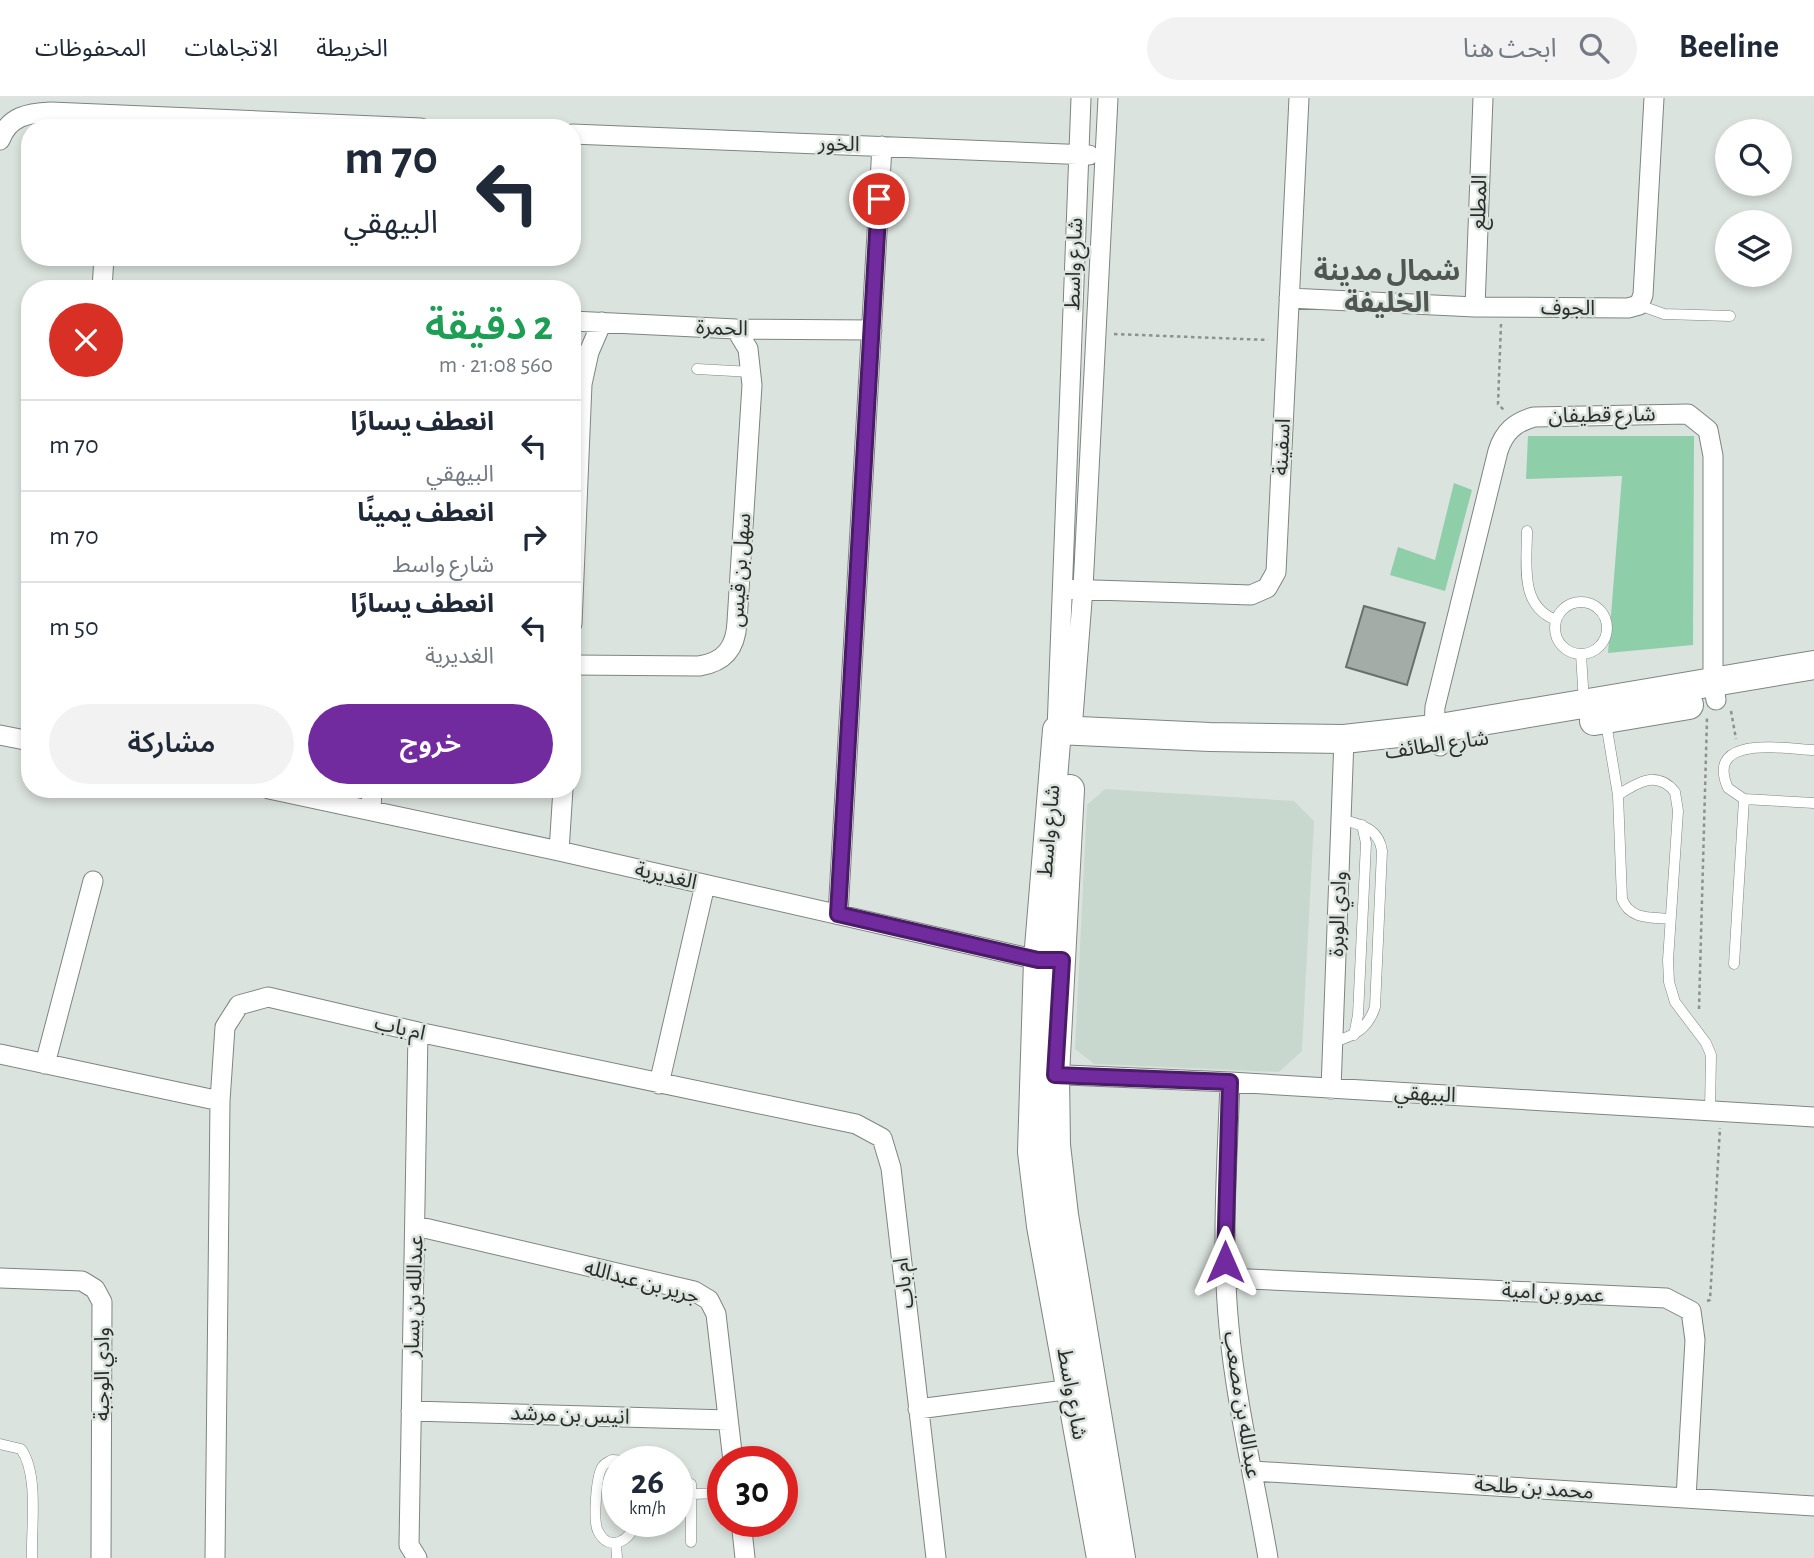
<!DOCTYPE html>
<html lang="ar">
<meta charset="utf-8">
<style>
body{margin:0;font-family:"Alegreya Sans","Noto Sans Arabic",sans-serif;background:#f2f2f3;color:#1f2937;direction:rtl;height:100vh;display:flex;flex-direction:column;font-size:26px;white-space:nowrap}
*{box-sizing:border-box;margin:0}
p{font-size:23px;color:#747a83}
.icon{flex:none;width:38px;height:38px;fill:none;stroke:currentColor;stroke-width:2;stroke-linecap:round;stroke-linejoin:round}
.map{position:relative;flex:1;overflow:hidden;direction:ltr}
.side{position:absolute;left:21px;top:182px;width:560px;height:518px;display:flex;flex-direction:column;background:#fff;border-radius:28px;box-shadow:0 4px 10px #0003;direction:rtl}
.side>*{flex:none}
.top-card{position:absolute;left:21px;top:21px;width:560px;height:147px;border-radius:28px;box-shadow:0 4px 10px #0003;direction:rtl;background:#fff;color:#1f2937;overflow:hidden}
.fabs{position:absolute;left:1715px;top:21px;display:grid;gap:14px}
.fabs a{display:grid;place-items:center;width:77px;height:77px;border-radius:50%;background:#fff;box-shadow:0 4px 10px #0003;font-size:35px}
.speed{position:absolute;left:602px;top:1348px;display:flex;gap:14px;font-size:35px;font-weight:700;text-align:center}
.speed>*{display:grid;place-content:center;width:91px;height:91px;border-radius:50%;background:#fff;box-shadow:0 4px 10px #0003;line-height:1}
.speed small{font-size:18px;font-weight:400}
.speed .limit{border:10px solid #d22;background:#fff;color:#111}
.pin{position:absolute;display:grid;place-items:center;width:60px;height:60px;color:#fff;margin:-30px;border:4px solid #fff;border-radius:50%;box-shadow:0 2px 7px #0007}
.me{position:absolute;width:77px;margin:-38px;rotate:0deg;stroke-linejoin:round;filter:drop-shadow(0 0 5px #0008)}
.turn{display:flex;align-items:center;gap:24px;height:147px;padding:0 28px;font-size:32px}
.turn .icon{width:91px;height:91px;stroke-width:2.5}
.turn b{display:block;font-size:49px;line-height:60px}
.round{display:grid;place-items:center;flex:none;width:74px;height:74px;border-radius:37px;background:#f2f2f3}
.head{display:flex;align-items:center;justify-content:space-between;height:119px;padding:0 28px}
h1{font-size:42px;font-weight:600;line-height:52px;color:#1e9e55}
.button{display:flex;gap:14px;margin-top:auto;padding:14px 28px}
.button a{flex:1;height:80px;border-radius:42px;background:#722b9f;color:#fff;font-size:28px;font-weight:600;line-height:80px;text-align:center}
.button a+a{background:#f2f2f3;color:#1f2937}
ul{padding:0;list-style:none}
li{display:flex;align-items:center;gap:21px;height:91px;padding:0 28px;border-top:2px solid #e0e1e3}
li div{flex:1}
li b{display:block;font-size:26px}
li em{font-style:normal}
header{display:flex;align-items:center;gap:42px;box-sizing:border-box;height:98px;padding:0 35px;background:#fff;border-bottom:2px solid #e0e1e3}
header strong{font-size:33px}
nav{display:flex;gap:38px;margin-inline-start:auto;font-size:24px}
.search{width:490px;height:63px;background:#f2f2f3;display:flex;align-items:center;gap:18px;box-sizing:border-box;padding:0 24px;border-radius:38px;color:#747a83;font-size:26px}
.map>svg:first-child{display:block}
.built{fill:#c9d8cf}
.green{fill:#8ecfaa}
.building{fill:#a4aca7;stroke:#69706c;stroke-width:2}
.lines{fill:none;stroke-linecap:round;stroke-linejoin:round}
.lane-casing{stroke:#7e8580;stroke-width:11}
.street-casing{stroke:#7e8580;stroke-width:21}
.secondary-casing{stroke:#7e8580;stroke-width:30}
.path{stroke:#8c928f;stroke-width:2.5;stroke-dasharray:3.5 3.5;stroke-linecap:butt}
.lane{stroke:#fff;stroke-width:10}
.street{stroke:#fff;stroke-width:19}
.secondary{stroke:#fff;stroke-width:28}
.route-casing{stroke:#4a1c67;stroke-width:18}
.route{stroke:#722b9f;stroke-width:12}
.labels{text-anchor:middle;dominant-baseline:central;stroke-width:5;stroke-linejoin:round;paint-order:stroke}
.street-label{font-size:21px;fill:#2a2d2c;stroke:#dbe3de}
.district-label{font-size:28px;font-weight:bold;fill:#505752;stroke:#dbe3de}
</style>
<header>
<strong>Beeline</strong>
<div class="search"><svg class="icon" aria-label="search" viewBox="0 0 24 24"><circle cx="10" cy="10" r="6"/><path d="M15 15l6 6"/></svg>ابحث هنا</div>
<nav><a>الخريطة</a><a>الاتجاهات</a><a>المحفوظات</a></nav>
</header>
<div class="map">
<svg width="1814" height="1460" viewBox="0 0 1814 1460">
<rect width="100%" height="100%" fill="#dbe3de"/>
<path class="built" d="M1105,691L1294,703L1314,723L1302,953L1279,974L1094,966L1075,951L1087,707Z"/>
<path class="green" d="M1528,338H1694L1693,547L1608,555L1622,378L1526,381Z
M1454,385L1472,392L1445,493L1390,477L1398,449L1435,462Z"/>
<path class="building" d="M1364,508L1425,525L1407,587L1346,569Z"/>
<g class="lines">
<g class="lane-casing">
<path id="lane" d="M1639,207L1664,216L1730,218
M697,271L752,274
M1527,433C1527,466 1519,508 1556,522
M1555 530a26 26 0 1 1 52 0a26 26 0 1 1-52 0Z
M1581,556L1584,605
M1606,625L1618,697L1622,801C1630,822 1651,819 1670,821
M1814,652C1785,651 1704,636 1728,690L1744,701L1814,705
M1618,697C1638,684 1657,672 1675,694L1678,713L1668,862L1669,884L1675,904L1706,945L1711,957L1710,1012
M1734,866L1744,701
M1354,937L1358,917L1366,745L1362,727
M1333,944C1354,938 1368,931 1375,909L1382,753C1379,730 1361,727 1341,721
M0,1346L21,1351C39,1376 31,1429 32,1460
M627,1363L612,1362C609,1364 605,1365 603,1368C596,1376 593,1424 598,1433C609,1456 632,1442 636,1423
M691,1396L723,1395
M691,1444V1386
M616,1445L617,1460"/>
</g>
<g class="street-casing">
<path id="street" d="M572,36L1089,57
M0,42C9,18 28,15 51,14L421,30
M102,191L104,159
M1289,200L1475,209L1628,210L1639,207L1643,197L1654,0
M1475,209L1483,0
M572,223L736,231L872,232
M1063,491L1251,497L1267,490L1276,474L1299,0
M572,526L582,286L589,254L602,224
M572,567L699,568C725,564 736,549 737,524L752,287L748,251L736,231
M1057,632L1081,0
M1072,632L1083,490L1108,0
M0,637L30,643
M1440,648L1434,631L1435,609L1498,353C1504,334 1515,324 1534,319L1688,316L1708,332L1713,358V583L1716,602
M269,691L559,753L1038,862H1051
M371,712L372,691
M559,753L563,691
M838,816L882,48
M0,956L220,1003
M45,966L93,783
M1043,976L1230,984L1814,1019
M1230,984C1227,1066 1221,1147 1229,1229C1236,1306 1255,1383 1268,1460
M659,986L705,787
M1331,991L1344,641
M416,1128L694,1193L709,1202L716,1216L733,1363
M0,1180L82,1183L95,1191L102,1204L101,1460
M1226,1180L1666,1200L1691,1213L1695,1242L1686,1400
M918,1311L1080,1290
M411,1313L728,1322
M1253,1373L1814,1408
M741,1423L745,1460
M215,1460L220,1003L225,929L239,907L268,899L418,934L856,1026L882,1040L891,1070L936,1460
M417,1460L409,1447L418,934"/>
</g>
<g class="secondary-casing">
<path id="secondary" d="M1594,623L1689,607
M1070,691L1055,977L1056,1047L1064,1117L1121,1460
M1101,1460L1041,1128L1032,1054L1038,862L1057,632L1210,639L1344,641L1434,631L1814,567"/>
</g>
<path class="path" d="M1501,226L1498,306L1504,312
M1114,236L1268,242
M1731,613L1736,641
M1699,911L1707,620
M1707,1203L1710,1202L1720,1030"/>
<use href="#lane" class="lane"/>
<use href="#street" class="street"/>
<use href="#secondary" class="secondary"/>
</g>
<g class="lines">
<g class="route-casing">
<path id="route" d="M879,101L838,816L1038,862H1062L1055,977L1230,984L1225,1164"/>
</g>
<use href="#route" class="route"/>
</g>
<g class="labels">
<g class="street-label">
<text transform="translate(839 46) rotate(2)">الخور</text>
<text transform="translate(1479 104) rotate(-88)">المطلع</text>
<text transform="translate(1074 166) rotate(-88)">شارع واسط</text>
<text transform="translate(1568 210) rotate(1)">الجوف</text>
<text transform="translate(722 230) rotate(2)">الحمرة</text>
<text transform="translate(1602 317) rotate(-1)">شارع قطيفان</text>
<text transform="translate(1282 349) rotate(-87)">اسفينة</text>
<text transform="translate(740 472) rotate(-86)">سهل بن قيس</text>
<text transform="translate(1437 647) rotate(-8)">شارع الطائف</text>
<text transform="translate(1049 733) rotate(-85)">شارع واسط</text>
<text transform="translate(666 778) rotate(13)">الغديرية</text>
<text transform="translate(1338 816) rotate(-88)">وادي الوبرة</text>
<text transform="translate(400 930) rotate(13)">ام باب</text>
<text transform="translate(1425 996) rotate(3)">البيهقي</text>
<text transform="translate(642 1184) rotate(15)">جرير بن عبدالله</text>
<text transform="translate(904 1185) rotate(-97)">ام باب</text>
<text transform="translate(1553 1195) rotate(3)">عمرو بن امية</text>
<text transform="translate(414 1198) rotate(-88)">عبدالله بن يسار</text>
<text transform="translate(102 1276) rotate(-90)">وادي الوجبة</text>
<text transform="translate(1072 1296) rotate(80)">شارع واسط</text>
<text transform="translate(1242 1307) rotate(81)">عبدالله بن مصعب</text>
<text transform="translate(570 1317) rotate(2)">انيس بن مرشد</text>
<text transform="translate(1534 1390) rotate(4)">محمد بن طلحة</text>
</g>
<g class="district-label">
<text x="1387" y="174">شمال مدينة<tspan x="1387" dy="32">الخليفة</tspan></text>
</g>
</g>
</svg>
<div class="fabs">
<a><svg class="icon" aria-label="search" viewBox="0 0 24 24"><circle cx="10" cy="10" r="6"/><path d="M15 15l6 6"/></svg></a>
<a><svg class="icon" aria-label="layers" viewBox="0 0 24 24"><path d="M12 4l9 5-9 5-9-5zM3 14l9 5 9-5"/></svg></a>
</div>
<div class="speed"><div>26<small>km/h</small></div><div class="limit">30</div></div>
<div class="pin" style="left:879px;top:101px;background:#d93025"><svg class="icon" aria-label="arrive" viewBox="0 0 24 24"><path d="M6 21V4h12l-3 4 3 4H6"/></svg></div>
<svg class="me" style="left:1225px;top:1164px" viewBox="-20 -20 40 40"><path d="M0-17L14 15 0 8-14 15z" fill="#722b9f" stroke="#fff" stroke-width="4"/></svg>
<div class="top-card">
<div class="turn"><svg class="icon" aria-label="left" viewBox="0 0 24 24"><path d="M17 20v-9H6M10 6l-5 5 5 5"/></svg><div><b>70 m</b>البيهقي</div></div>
</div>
<section class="side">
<div class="head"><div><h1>2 دقيقة</h1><p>560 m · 21:08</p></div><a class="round" style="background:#d93025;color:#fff"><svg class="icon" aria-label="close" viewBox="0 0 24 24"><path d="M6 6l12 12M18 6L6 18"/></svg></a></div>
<ul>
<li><svg class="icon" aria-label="left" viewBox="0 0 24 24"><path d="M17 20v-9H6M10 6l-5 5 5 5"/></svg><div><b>انعطف يسارًا</b><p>البيهقي</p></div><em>70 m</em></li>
<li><svg class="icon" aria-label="right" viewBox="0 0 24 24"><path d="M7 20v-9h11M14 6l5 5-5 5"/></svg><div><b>انعطف يمينًا</b><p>شارع واسط</p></div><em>70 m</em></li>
<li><svg class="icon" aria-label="left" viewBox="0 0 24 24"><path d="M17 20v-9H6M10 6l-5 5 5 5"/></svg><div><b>انعطف يسارًا</b><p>الغديرية</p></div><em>50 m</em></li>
</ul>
<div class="button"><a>خروج</a><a>مشاركة</a></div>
</section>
</div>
